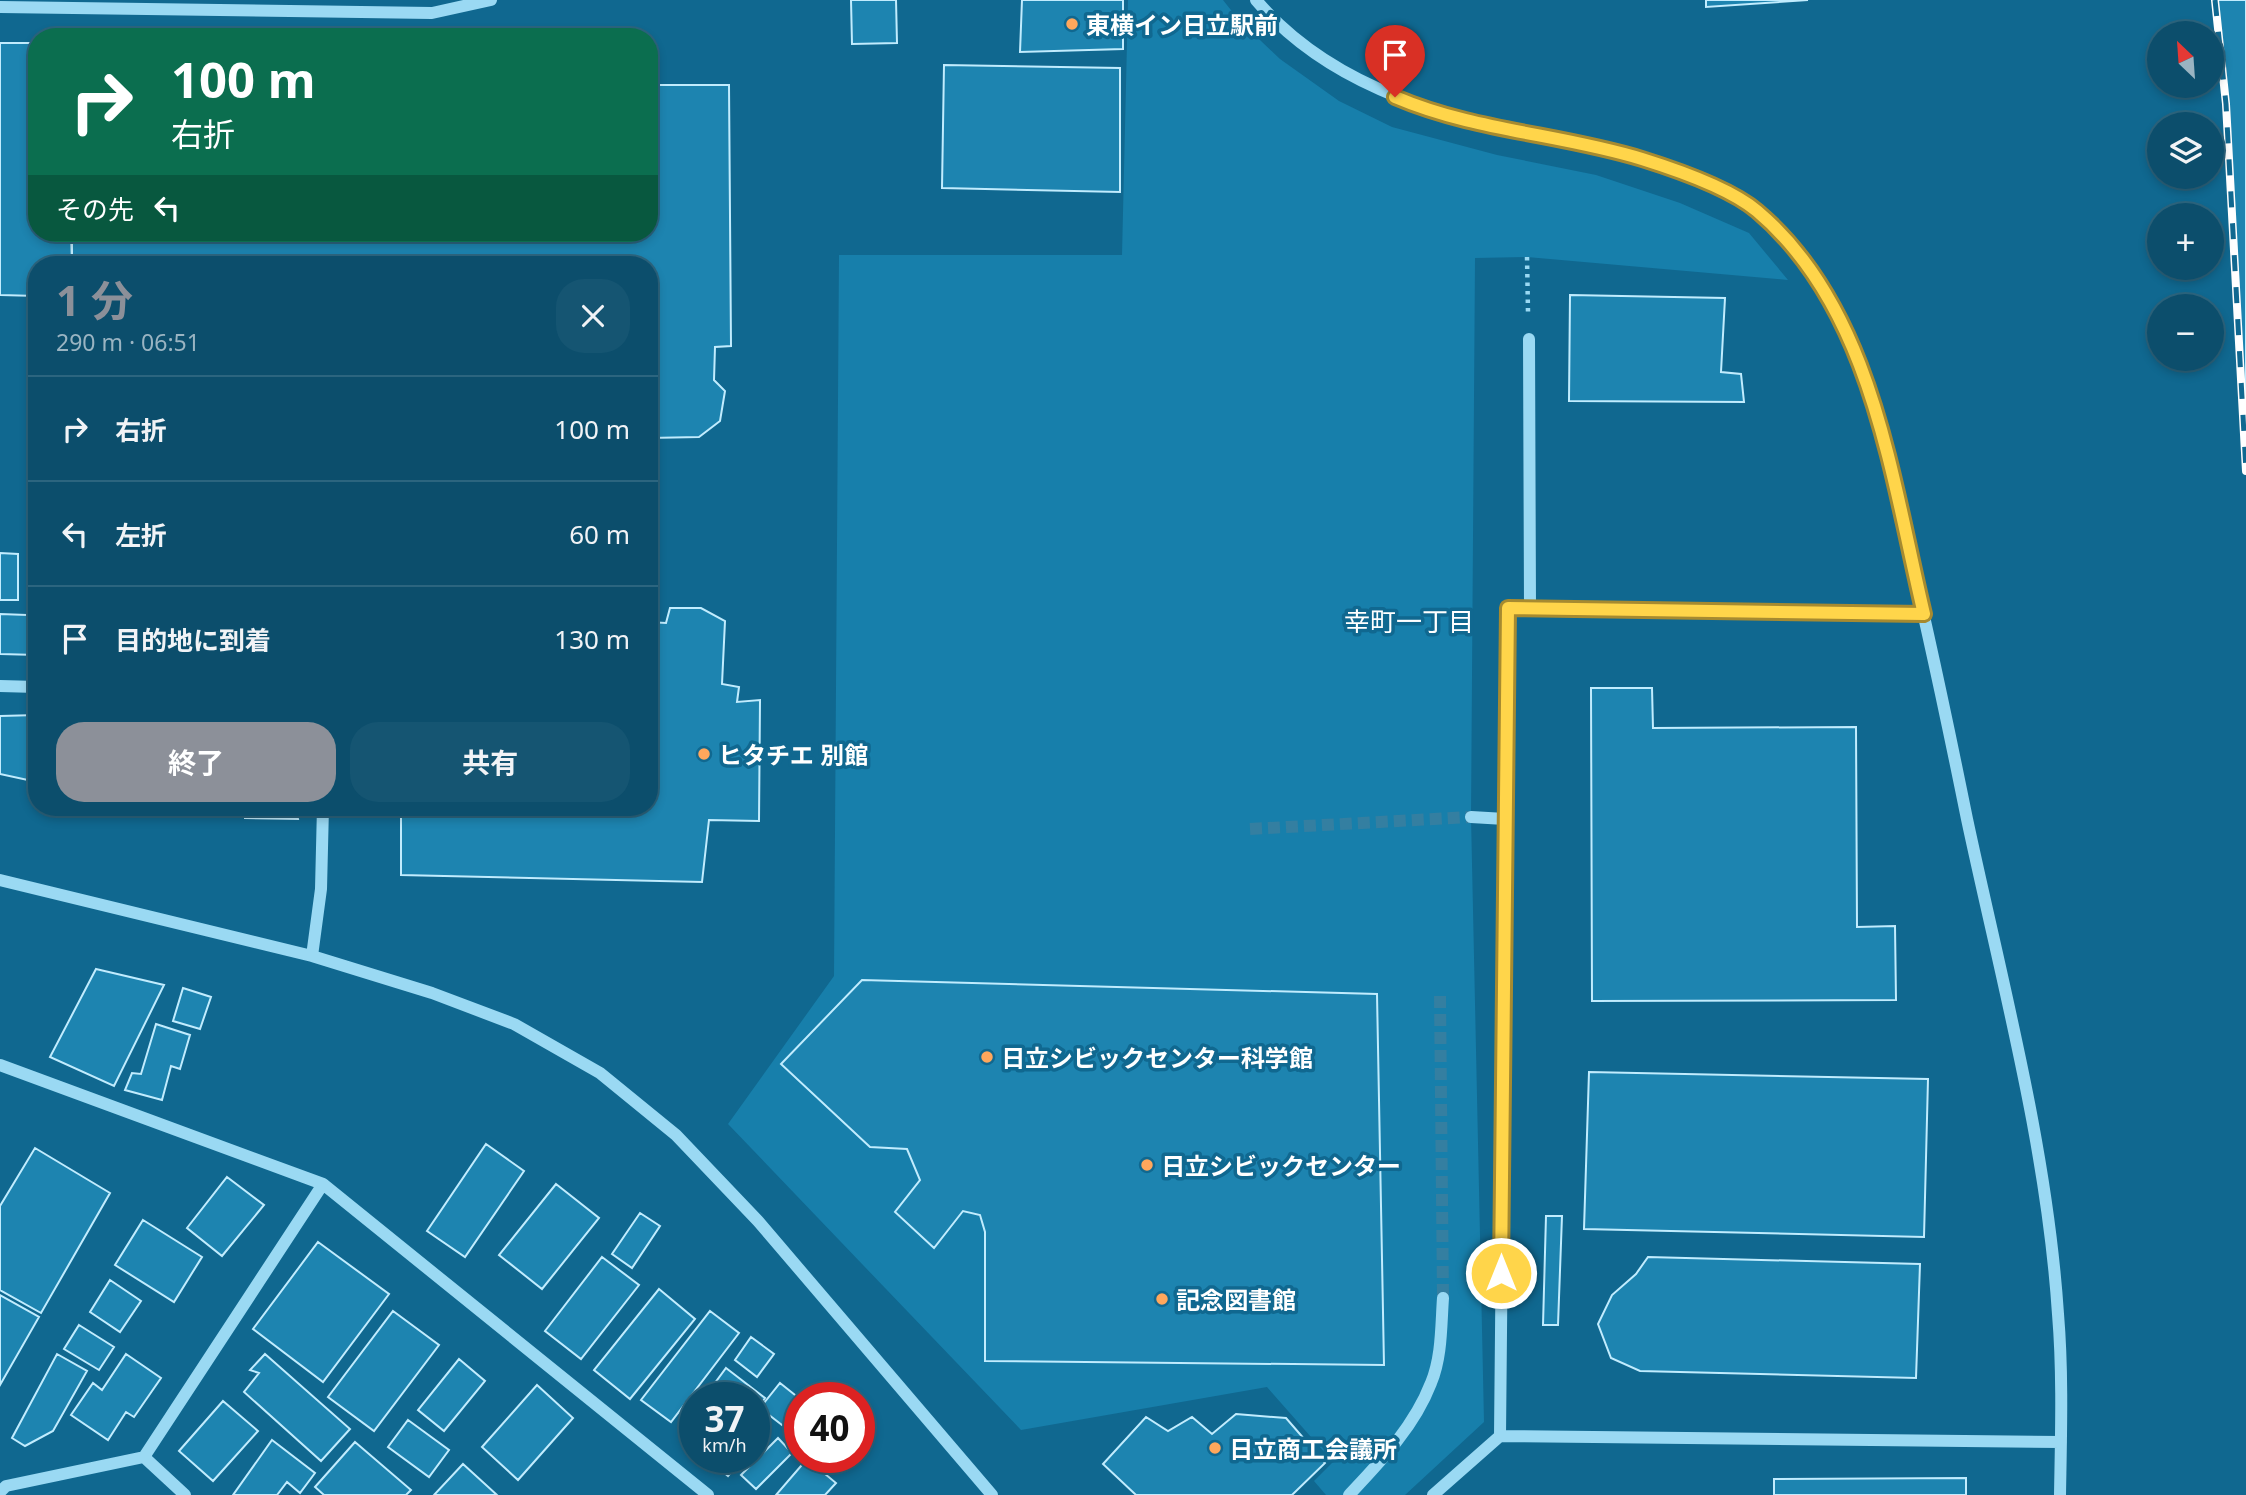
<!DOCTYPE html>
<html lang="ja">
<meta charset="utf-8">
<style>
body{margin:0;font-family:"Noto Sans","Noto Sans JP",sans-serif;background:#155572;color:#f1f3f6;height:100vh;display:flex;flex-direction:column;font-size:26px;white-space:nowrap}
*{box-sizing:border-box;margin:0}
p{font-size:23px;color:#9ab4c2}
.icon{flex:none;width:38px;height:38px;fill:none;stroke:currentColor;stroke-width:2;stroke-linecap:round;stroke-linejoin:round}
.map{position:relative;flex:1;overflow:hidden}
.drawer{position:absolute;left:28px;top:256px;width:630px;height:560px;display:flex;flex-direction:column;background:#0c4e6c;border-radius:28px;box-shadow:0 4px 10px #0003,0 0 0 2px #2c657f}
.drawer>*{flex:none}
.hud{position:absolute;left:28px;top:28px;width:630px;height:214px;border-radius:28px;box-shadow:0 4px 10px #0003,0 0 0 2px #2c657f;background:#0b6e4f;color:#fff;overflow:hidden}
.needle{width:46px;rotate:335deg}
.fabs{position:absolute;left:2147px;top:21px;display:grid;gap:14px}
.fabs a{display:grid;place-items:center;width:77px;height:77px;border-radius:50%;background:#0c4e6c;box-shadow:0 4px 10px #0003,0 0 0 2px #2c657f;font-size:35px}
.speed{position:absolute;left:679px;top:1382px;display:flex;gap:14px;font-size:35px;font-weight:700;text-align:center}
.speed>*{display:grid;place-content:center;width:91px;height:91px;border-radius:50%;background:#0c4e6c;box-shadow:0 4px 10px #0003,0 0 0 2px #2c657f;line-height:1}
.speed small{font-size:18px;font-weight:400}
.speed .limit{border:10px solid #d22;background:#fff;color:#111}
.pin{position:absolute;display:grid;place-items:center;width:60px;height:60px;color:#fff;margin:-72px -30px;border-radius:50% 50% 50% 0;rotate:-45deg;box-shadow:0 0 7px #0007}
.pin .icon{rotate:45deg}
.me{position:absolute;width:77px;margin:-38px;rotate:0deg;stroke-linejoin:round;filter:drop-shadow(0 0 5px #0008)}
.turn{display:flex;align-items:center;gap:24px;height:147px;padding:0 28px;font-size:32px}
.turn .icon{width:91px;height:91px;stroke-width:2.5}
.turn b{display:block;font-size:49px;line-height:60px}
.then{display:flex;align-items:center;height:66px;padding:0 28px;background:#0003;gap:14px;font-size:26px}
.round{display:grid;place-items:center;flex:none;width:74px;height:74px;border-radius:28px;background:#155572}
.overview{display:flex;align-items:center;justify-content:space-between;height:119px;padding:0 28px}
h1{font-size:42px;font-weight:700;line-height:52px;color:#8c9099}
.primary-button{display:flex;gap:14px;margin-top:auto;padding:14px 28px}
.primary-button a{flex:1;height:80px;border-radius:28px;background:#8c9099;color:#fff;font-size:28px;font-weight:700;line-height:80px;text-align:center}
.primary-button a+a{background:#155572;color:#f1f3f6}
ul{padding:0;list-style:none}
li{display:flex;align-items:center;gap:21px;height:105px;padding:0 28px;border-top:2px solid #2c657f}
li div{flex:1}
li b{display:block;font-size:26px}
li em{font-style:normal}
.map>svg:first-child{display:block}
.green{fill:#177fab}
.building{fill:#1d84b0;stroke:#c1ecfe;stroke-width:2}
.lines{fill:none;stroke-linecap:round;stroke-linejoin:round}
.minor-tunnel{stroke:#347fa1;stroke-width:12;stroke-dasharray:12 6;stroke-linecap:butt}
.path{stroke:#9ad9f3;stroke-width:4.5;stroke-dasharray:3.5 5;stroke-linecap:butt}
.minor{stroke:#9ad9f3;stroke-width:12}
.rail-casing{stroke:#fff;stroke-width:8}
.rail{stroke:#106890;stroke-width:5;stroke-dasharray:16;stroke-linecap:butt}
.route-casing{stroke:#a68a30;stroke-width:18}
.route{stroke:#ffd54a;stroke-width:12}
.poi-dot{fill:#ffa75c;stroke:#106890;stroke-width:2.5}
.labels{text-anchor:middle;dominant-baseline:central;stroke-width:7;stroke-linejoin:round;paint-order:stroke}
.poi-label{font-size:24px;font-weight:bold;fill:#fff;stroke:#106890;text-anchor:start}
.neighbourhood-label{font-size:26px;fill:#fff;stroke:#106890}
</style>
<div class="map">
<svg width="2246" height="1495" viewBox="0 0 2246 1495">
<rect width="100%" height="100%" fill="#106890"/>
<path class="green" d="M1128,0H1223L1238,19L1280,59L1339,101L1392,127L1497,155L1596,175L1680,203L1749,233L1788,280L1527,257L1475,258L1471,817L1484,1422L1405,1495H1326L1314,1481L1333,1462L1267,1387L1021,1430L728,1124L834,976L839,255H1122Z"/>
<path class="building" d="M851,0H896L897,43L852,44Z
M1022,0H1123V49L1020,52Z
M1706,0H1808L1706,7Z
M2217,0H2246V451Z
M0,43H37V233H72V264H37V296L0,295Z
M944,65L1120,68V192L942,188Z
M649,85H729L731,346L715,347L714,380L725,391L720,421L699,437L649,438V264H72L71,233H649Z
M1570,295L1725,298L1721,372L1741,374L1744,402L1569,401Z
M0,553L18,554V600H0Z
M30,555H37V655L0,654V614L27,615Z
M670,608H701L725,621L722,684L739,687L737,702L760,700L759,821L709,820L702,882L401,875V817L365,815V807H649V622L666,623Z
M1591,688H1652L1653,728L1856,727L1857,927L1895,926L1896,1000L1592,1001Z
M37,715V782L0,774V716Z
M245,807H295L298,819L245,818Z
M96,969L164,985L114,1086L50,1057Z
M862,980L1377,994L1384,1365L985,1361V1232L980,1215L963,1211L934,1248L895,1212L920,1180L907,1149L870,1147L781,1064Z
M183,988L211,997L200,1029L173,1021Z
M156,1024L190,1035L180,1069L171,1066L162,1100L125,1090L132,1073L141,1074Z
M1589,1072L1928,1079L1924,1237L1584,1229Z
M486,1144L524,1171L465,1257L427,1231Z
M35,1148L110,1193L41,1313L0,1290V1206Z
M227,1177L264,1205L222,1256L187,1228Z
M556,1184L599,1218L542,1289L499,1255Z
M640,1213L660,1226L632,1268L612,1254Z
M1546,1216H1562L1558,1325H1543Z
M143,1220L202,1257L174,1302L115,1265Z
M318,1242L389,1294L323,1382L253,1329Z
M602,1257L639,1285L581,1359L545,1331Z
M1648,1257L1920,1264L1916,1378L1640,1371L1611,1358L1598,1324L1612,1295L1636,1274Z
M110,1280L141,1301L120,1332L90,1312Z
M659,1289L695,1319L630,1399L594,1370Z
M0,1295L39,1317L0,1385Z
M393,1311L439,1345L374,1431L328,1397Z
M710,1311L739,1333L671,1422L641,1400Z
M79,1325L114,1347L99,1370L64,1349Z
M751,1337L774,1354L757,1377L735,1360Z
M57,1354L87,1371L53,1431L25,1446L12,1438Z
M126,1354L161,1378L134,1417L126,1412L108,1440L71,1415L93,1383L102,1390Z
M265,1354L350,1429L321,1461L244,1392L259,1373L250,1370Z
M459,1359L485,1381L444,1431L418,1410Z
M726,1368L765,1398L754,1413V1398H728L712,1387Z
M780,1383L800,1399V1439L760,1408Z
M537,1385L573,1418L518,1480L482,1447Z
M223,1401L258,1431L213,1481L179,1451Z
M1236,1414L1286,1418L1325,1463L1292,1495H1136L1103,1464L1146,1417L1168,1431L1192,1417L1212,1434Z
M408,1420L449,1450L429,1477L388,1447Z
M695,1420V1448L681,1437Z
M778,1438L792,1453L756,1489L741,1475Z
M272,1440L315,1473L300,1493L287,1482L277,1495H233Z
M355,1442L411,1490L406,1495H324L315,1487Z
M707,1458H743L728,1476Z
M807,1459L836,1483L825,1495H776Z
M463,1464L497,1495H434Z
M1966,1478V1495H1774V1479Z"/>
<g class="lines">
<path class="minor-tunnel" d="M1250,829L1471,817
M1440,996L1443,1298"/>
<path class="path" d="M1527,257L1528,312"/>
<path class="minor" d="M1256,0C1340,99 1468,121 1588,147C1642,159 1711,176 1756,210C1801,244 1833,297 1853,349C1875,405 1888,464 1902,522C1926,621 1947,720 1967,819C2002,983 2047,1147 2058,1314C2063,1374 2061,1435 2060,1495
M0,7L432,13L491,0
M1529,339L1530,608
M1924,614L1508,608L1500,1436L2061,1442
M0,686L37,687
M1471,817L1505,819
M0,880L312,956L432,993L514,1024L600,1073L676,1135L758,1221L992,1495
M312,956L321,889L323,807
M0,1065L323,1184L708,1495
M144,1457L323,1184
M0,1492L6,1486L144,1457L185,1495
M1349,1495C1381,1461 1414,1427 1431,1383C1442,1357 1441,1325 1443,1298
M1433,1495L1500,1436"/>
<g class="rail-casing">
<path id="rail" d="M2215,0L2226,104L2246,471"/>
</g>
<use href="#rail" class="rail"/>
</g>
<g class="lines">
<g class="route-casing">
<path id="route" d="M1395,97C1474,131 1561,134 1642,159C1674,169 1731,189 1757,211C1872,308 1891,476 1924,614L1508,608L1501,1273"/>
</g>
<use href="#route" class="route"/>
</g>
<g class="poi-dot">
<circle cx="1072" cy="24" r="7"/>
<circle cx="704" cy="754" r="7"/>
<circle cx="987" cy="1057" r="7"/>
<circle cx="1147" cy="1165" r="7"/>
<circle cx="1162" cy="1299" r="7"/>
<circle cx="1215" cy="1448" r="7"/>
</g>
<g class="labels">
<g class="poi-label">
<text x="1086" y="24">東横イン日立駅前</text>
<text x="718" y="754">ヒタチエ 別館</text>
<text x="1001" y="1057">日立シビックセンター科学館</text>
<text x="1161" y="1165">日立シビックセンター</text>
<text x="1176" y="1299">記念図書館</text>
<text x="1229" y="1448">日立商工会議所</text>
</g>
<g class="neighbourhood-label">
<text x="1409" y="621">幸町一丁目</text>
</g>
</g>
</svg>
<div class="fabs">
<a><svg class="needle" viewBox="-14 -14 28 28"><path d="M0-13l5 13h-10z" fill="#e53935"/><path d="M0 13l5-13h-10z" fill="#9ab4c2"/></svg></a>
<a><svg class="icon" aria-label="layers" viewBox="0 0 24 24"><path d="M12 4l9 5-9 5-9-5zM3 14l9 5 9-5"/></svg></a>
<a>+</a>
<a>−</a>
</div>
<div class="speed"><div>37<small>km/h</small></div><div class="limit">40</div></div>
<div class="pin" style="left:1395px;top:97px;background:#d93025"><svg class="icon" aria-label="arrive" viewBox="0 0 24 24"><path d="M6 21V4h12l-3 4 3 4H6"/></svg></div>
<svg class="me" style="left:1501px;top:1273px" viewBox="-20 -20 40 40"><circle r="17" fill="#ffd54a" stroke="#fff" stroke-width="3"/><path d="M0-11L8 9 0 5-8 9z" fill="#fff"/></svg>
<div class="hud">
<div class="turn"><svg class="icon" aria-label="right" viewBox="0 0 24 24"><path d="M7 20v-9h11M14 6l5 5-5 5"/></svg><div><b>100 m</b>右折</div></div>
<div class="then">その先<svg class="icon" aria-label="left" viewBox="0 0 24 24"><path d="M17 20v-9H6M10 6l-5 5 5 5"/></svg></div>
</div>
<section class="drawer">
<div class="overview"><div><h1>1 分</h1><p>290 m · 06:51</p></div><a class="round"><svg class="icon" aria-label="close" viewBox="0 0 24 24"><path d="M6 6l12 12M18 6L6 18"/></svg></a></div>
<ul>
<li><svg class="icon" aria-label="right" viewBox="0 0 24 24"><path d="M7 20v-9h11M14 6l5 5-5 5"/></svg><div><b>右折</b></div><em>100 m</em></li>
<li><svg class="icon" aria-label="left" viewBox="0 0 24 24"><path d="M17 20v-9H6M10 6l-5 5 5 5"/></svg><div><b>左折</b></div><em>60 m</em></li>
<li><svg class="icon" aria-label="arrive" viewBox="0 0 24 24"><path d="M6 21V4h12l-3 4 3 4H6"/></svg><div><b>目的地に到着</b></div><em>130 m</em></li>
</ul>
<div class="primary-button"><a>終了</a><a>共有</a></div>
</section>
</div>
